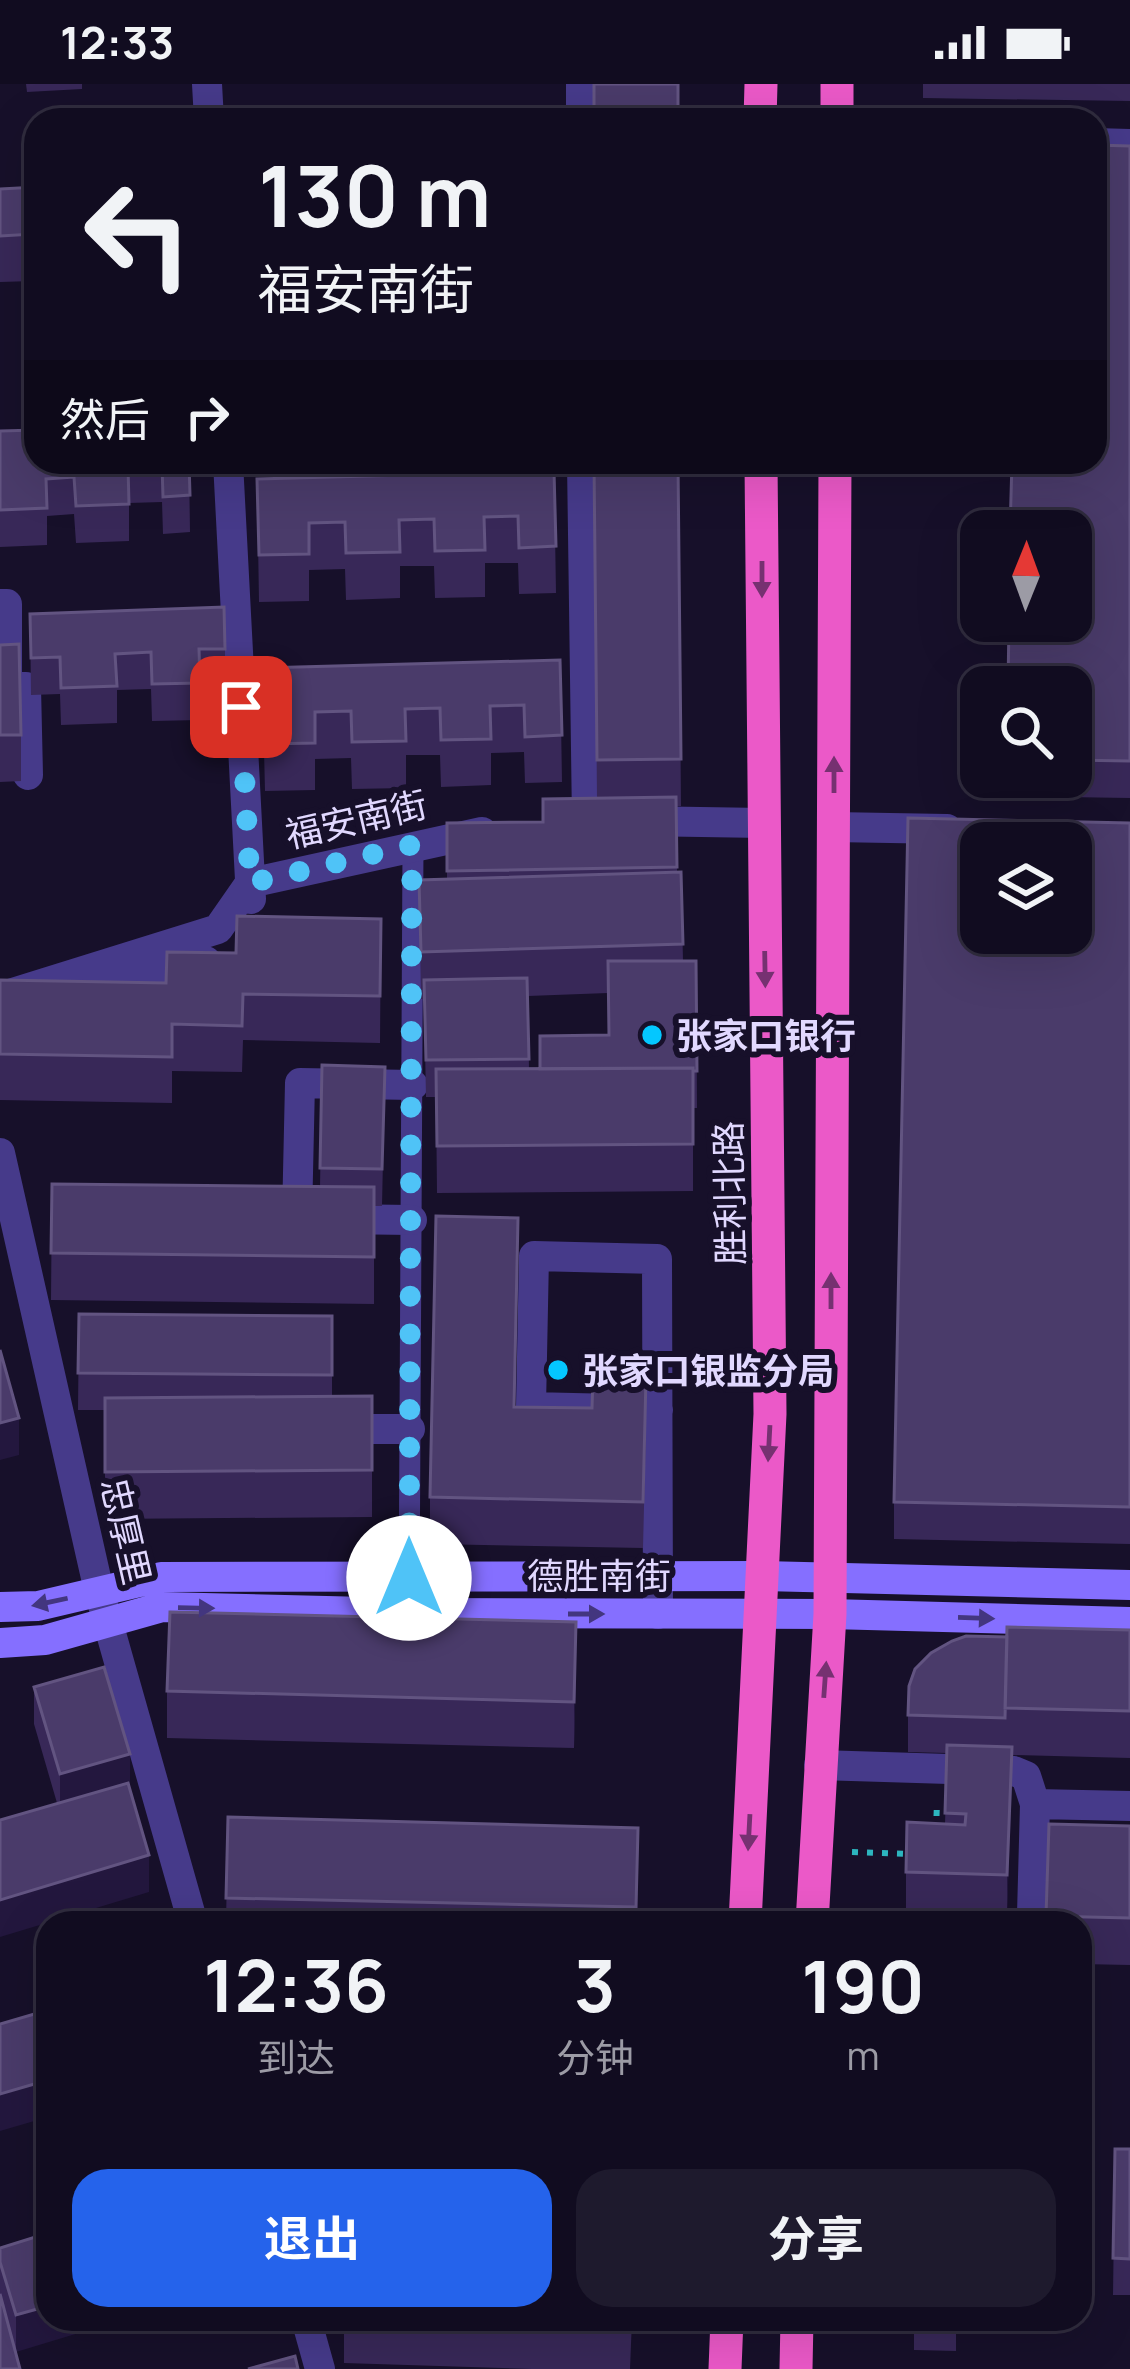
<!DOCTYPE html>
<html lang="zh">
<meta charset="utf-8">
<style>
body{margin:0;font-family:Manrope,"Noto Sans SC",sans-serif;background:#1e1a2d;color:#f1f3f6;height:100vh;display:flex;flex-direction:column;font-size:45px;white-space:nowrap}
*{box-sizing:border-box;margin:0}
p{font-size:39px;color:#9c9ba5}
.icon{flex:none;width:66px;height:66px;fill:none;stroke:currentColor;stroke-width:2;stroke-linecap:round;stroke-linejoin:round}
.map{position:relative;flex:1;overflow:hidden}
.side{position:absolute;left:36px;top:1827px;width:1056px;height:420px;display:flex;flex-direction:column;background:#110c20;border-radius:36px;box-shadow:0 12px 48px #0002,0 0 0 3px #302c3e}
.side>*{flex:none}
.banner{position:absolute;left:24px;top:24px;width:1083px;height:366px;border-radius:36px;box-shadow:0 12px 48px #0002,0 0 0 3px #302c3e;background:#110c20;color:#f1f3f6;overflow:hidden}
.needle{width:78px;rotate:1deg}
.fabs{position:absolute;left:960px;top:426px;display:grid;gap:24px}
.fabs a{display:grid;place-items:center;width:132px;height:132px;border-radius:24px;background:#110c20;box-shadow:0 12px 48px #0002,0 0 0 3px #302c3e;font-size:60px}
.pin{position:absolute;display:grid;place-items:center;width:102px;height:102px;color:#fff;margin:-51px;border-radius:24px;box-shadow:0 6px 18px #0006}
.me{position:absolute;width:132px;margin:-66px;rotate:0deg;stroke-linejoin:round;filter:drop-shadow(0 0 9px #0008)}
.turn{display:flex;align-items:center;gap:42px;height:252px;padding:0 36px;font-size:54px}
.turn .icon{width:156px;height:156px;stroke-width:2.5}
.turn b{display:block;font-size:84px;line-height:102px}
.then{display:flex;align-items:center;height:114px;padding:0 36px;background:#0003;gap:24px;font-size:45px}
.eta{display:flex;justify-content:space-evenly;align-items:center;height:204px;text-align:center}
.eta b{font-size:72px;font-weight:700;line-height:84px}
.action{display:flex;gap:24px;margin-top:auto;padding:24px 36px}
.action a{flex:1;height:138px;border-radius:36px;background:#2563eb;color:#fff;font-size:48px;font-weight:700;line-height:138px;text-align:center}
.action a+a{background:#1e1a2d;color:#f1f3f6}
.status{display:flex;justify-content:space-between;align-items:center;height:84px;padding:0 60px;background:#110c20;direction:ltr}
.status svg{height:33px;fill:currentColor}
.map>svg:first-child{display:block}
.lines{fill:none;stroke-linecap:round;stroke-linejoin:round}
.path{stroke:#2db5bf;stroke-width:6;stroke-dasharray:6 9;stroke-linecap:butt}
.service{stroke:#463a8a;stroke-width:21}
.minor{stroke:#463a8a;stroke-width:30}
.tertiary{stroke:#463a8a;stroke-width:30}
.secondary{stroke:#856fff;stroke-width:30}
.trunk{stroke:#eb59c8;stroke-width:33}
.wall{fill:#382858;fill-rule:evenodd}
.shaded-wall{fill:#23173e}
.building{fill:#4a3b6a;stroke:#625481;stroke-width:3;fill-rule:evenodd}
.oneway{fill:#763171}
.oneway2{fill:#43367f}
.route{stroke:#4fc3f7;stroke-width:21;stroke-dasharray:0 37.8}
.poi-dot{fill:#04c7ff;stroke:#17102a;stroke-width:4.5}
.labels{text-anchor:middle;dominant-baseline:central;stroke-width:12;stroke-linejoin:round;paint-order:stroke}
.street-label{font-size:36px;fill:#e1d8ff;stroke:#17102a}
.poi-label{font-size:36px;font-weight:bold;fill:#e1d8ff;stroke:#17102a;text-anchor:start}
</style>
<div class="status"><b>12:33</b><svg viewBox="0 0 49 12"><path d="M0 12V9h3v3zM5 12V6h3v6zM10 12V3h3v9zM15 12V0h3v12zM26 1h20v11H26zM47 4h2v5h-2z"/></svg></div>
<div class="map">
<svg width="1130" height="2285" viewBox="0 0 1130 2285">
<rect width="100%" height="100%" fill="#17102a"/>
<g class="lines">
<path class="path" d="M675,30L727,29
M936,1747L937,1718
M852,1768L911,1770"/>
<path class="service" d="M409,1529L413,761"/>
<path class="minor" d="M207,0L209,36
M581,0V36
M228,378L251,815
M582,378L587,737
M0,520H7V603H26L28,691
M638,737L764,739
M91,910L206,877
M0,913L218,845L250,799L482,748
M0,1069L99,1507L193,1839
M297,1134L300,999L413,1001
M335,1135L412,1136
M658,1326L531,1323L534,1172L657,1175C658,1293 657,1412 658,1530
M332,1345H410
M819,1681L1014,1687L1026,1692L1035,1720L1130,1722
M1032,1830L1035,1720
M306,2235L320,2285"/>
<path class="tertiary" d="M1095,59L1130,60
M833,743L947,745"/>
<path class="secondary" d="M0,1523L38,1522L161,1493L763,1492L1130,1501
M0,1559L45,1556L162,1523L409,1529L830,1530L1130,1538"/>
<path class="trunk" d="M760,36L761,0
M837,36V0
M745,1839L770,1330L761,378
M812,1839L830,1530L835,378
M725,2285L727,2235
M796,2285L797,2235"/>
</g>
<path class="wall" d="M26,0H82V5L27,8Z
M923,0H1130V17L923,14Z
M1130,62V714L1007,712V693H1071V603Z
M36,103V227H35L33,197L0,198V105Z
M0,347L189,378L190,448L163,450L162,418L129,419V457L76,459L74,430L47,432V461L0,463Z
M594,378H678L681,722H676L677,788H681L683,877H696L697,1024H693V1107L437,1109L436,1013H426L424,915H421L419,796L447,795V739L543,738L597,715ZM608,909L609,951L540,985H529L528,912Z
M554,387L556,509L519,510L518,479H485V513L435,514L434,482H400V514L346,516L345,485L309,486V517L259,518L257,395Z
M30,530L225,565V602H200V636L152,637L151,605L117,606V639L61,641L60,610L31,611Z
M0,561L21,651V697L0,698Z
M560,576L562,698L525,699L524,668L491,669V701L441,703L440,671H406V704L352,705L351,674L315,675V706L265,707L262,584Z
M1130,739V1460L894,1455V1418Z
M381,835L380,959L243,956L242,988L172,987V1019L0,1016V896L166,899L236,869Z
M322,981L385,983L382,1122H374V1220L51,1216L52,1100L320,1103Z
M518,1180L515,1323L646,1340L643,1464L430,1460V1413Z
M79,1230L332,1232V1312H372V1433L105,1435V1326H78Z
M1130,1546V1674L1012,1671L1007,1828L906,1825V1788L945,1740L947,1669L908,1668V1631L1007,1553Z
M576,1585L574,1664L167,1654V1607Z
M34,1603L130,1705L149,1808L57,1719L34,1640Z
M228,1733L638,1744L637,1839H226Z
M1049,1740L1130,1742V1881L1080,1880V1839H1046Z
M1115,2065H1130V2211H1113Z
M48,2149L16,2268L8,2241L0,2285V2164Z
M344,2235H632L630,2285H532L344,2279Z
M914,2235H956V2267L914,2266Z"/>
<path class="shaded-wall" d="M19,1334V1371L0,1376V1339Z
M576,1538V1585L574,1664V1618Z
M1012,1663V1700L1007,1828V1791Z
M130,1670V1707L60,1727V1690Z
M149,1771V1808L0,1853V1816Z
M48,1996V2033L0,2047V2010Z
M48,2222V2235H125L16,2268V2231Z"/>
<path class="building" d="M594,0H678V36H594Z
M1095,61L1130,62V677L1071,676V603H1008L1009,537H1071V447H1010L1012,378H1095Z
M36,103V180H35L33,150L0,152V105Z
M36,346V378H189L190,411L163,413L162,381L128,383L129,420L76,422L74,393L46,395L47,424L0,426V347Z
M594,378H678L681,675L597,676Z
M554,387L556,462L519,464L518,432L484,433L485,466L435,467L434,435L399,436L400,468L346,469L345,438L309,439V470L259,471L257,395Z
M224,523L225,565H199L200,599L152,600L151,568L115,570L117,602L61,604L60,573L31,574L30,530Z
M19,560L21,651H0V561Z
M560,576L562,651L525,653L524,621L490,622L491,655L441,656L440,624L405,625L406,657L352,658L351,627L315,628V659L265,660L262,584Z
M676,713L677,783L447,787V739L543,738V715Z
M908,734L1130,739V1423L894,1418ZM981,759H1071V849H981Z
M681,788L683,860L421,868L419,796Z
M237,832L381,835L380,912L243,910L242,942L172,940V973L0,970V896L166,899L167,868L236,869Z
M608,877H696L697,987H693V984L540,985V952L609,951Z
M527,894L529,975L426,976L424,896Z
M322,981L385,983L382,1085L320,1084Z
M693,984V1060L437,1062L436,985Z
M52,1100L374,1103V1173L51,1169Z
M436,1132L518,1134L514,1323L592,1324L593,1292L646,1293L643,1418L430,1413Z
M79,1230L332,1232V1291L78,1289Z
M0,1266L19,1334L0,1339Z
M372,1312V1386L105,1388V1314Z
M170,1528L576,1538L574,1618L167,1607Z
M1007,1543L1130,1546V1627L1005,1624Z
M966,1552L1007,1553L1005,1634L908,1631L909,1602L915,1585L931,1569L952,1557Z
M104,1583L130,1670L60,1690L34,1603Z
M947,1661L1012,1663L1007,1791L906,1788L907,1738L965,1741L966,1730L945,1729Z
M128,1699L149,1771L0,1816V1736Z
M228,1733L638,1744L636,1823L226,1814Z
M1049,1740L1130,1742V1834L1046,1832Z
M162,1827L165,1839H125Z
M48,1926V1996L0,2010V1940Z
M1115,2065H1130V2175L1113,2174Z
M48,2149V2222L16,2231L0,2178V2164Z
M0,2210L20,2285H0Z
M426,2235H630V2241Z
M295,2272L298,2285H248Z"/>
<defs><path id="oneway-solid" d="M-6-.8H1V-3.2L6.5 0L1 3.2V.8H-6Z" transform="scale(3)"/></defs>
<g class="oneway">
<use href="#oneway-solid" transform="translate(762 495) rotate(90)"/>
<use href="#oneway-solid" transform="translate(834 691) rotate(-90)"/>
<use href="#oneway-solid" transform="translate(765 885) rotate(89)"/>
<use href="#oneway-solid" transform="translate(831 1207) rotate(-90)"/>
<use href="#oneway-solid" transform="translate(769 1359) rotate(93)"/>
<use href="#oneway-solid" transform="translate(825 1596) rotate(-86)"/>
<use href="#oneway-solid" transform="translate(749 1748) rotate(93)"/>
</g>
<g class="oneway2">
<use href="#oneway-solid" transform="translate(50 1518) rotate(168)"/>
<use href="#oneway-solid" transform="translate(196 1524) rotate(1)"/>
<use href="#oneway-solid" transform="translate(586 1530)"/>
<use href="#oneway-solid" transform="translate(976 1534) rotate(2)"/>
</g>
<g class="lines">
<path class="route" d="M241,623L250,799L412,761L409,1494"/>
</g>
<g class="poi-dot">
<circle cx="652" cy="951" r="12"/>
<circle cx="558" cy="1286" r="12"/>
</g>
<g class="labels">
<g class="street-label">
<text transform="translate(356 735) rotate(-13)">福安南街</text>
<text transform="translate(729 1109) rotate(-91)">胜利北路</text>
<text transform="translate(126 1447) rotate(77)">忠厚里</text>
<text x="599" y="1491">德胜南街</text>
</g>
<g class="poi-label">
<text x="676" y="951">张家口银行</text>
<text x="582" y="1286">张家口银监分局</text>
</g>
</g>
</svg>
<div class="fabs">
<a><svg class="needle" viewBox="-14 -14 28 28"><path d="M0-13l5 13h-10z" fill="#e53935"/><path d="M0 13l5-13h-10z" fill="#9c9ba5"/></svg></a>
<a><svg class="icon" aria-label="search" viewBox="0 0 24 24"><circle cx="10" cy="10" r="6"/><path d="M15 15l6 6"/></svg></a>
<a><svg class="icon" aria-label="layers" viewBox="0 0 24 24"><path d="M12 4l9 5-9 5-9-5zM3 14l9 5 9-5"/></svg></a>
</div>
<div class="pin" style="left:241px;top:623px;background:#d93025"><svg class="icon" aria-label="arrive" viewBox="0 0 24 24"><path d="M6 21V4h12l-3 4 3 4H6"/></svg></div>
<svg class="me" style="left:409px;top:1494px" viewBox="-20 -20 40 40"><circle r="19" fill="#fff"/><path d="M0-13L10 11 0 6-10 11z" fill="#4fc3f7"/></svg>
<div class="banner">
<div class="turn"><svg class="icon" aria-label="left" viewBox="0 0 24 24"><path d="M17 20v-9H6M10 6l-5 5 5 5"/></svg><div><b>130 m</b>福安南街</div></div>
<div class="then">然后<svg class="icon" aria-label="right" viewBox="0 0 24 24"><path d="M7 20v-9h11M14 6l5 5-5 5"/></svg></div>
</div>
<section class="side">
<div class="eta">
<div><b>12:36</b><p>到达</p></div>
<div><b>3</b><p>分钟</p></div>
<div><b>190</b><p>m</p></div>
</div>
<div class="action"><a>退出</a><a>分享</a></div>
</section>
</div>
